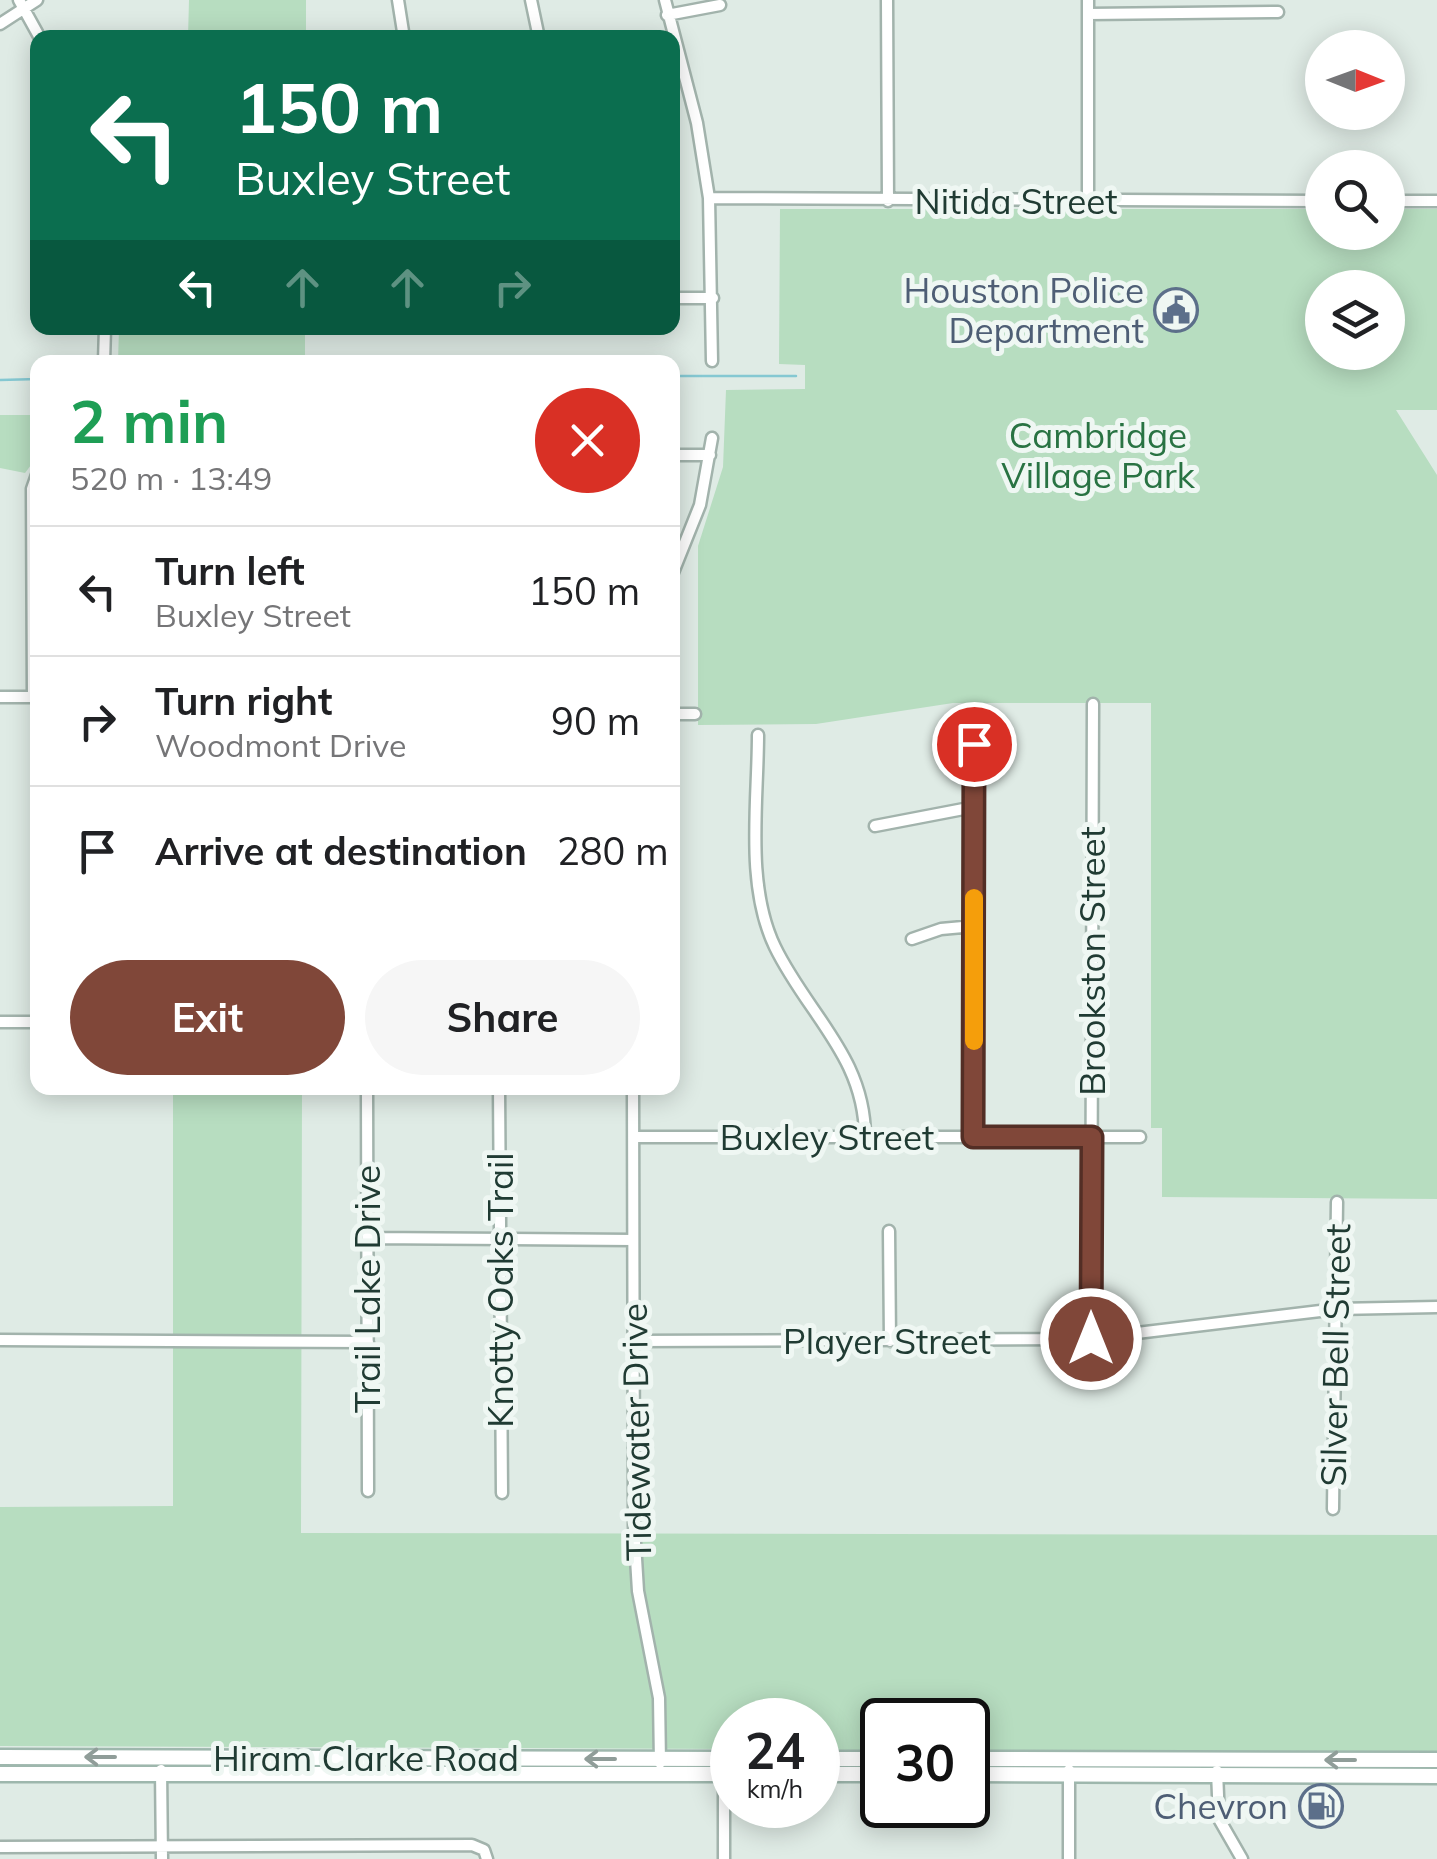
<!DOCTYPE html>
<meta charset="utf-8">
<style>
body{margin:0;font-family:Mulish,sans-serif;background:#f6f6f6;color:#202124;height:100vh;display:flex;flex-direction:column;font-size:38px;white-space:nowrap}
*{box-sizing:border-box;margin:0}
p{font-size:32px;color:#757577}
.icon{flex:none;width:55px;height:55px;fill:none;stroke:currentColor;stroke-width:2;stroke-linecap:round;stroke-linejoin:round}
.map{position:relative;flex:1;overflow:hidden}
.panel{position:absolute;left:30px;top:355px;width:650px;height:740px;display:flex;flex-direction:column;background:#fff;border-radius:20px;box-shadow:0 5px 25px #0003}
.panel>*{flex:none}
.guide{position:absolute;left:30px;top:30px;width:650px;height:305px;border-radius:20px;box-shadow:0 5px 25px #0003;background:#0b6e4f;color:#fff;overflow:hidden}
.needle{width:65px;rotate:91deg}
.tools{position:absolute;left:1305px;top:30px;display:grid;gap:20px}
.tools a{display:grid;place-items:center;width:100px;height:100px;border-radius:50%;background:#fff;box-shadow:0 5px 25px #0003;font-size:50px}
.speed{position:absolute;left:710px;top:1698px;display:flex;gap:20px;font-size:50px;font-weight:700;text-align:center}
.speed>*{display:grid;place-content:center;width:130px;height:130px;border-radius:50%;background:#fff;box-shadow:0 5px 25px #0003;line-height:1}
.speed small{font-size:25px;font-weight:400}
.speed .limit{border:5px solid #111;border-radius:15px;background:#fff;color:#111}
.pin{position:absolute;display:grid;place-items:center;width:85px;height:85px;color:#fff;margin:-42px;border:5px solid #fff;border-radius:50%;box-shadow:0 2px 10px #0007}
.me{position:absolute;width:110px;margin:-55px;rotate:0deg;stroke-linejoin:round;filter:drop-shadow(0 0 8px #0008)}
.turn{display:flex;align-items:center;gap:35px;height:210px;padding:0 40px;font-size:45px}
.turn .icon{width:130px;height:130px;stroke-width:2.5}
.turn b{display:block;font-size:70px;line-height:85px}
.lanes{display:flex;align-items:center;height:95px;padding:0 40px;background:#0003;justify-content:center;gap:50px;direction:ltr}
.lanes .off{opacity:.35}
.round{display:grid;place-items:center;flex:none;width:105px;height:105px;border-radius:52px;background:#f6f6f6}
.headline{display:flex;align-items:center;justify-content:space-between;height:170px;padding:0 40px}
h1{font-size:60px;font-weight:700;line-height:75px;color:#1e9e55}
.cta{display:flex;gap:20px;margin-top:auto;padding:20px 40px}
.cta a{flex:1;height:115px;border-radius:60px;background:#804739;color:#fff;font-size:40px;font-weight:700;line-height:115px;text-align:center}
.cta a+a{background:#f6f6f6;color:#202124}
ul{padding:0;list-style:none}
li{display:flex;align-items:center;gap:30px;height:130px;padding:0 40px;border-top:2px solid #e0e0e0}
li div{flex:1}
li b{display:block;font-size:38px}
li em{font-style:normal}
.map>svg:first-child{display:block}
.green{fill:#b7ddc0;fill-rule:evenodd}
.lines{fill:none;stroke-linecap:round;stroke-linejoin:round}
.stream{stroke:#85c8d2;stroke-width:2.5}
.street-casing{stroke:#a2b3ac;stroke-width:15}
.secondary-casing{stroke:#9eb7ad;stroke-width:19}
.street{stroke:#fff;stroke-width:10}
.secondary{stroke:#fff;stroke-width:14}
.oneway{stroke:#909d99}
.route-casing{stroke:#532e25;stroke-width:25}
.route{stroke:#804739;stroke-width:18}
.slow{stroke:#f59e0b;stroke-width:18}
.labels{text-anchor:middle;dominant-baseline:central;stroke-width:10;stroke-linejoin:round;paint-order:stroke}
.street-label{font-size:35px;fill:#203b33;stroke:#eff7f3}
.service-label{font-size:35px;fill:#4e5e75;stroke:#eff7f3;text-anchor:end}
.park-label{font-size:35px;fill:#297343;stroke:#eff7f3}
</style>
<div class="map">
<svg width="1437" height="1859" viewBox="0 0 1437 1859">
<rect width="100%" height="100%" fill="#dfebe5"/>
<path class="green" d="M189,0H306V37H188Z
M780,209H1322V232H1388V209H1437V410H1396L1437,475V1199L1162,1197V1128H1151V703H953L816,724L698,725V546L723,467L726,390L805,389V365L779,364ZM1322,288H1388V352H1322Z
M119,328H305V362H118Z
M0,415H32L34,461L25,473L0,468Z
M173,1088H302L301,1533L1437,1535V1752L968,1750V1720H882V1750H818V1720H732V1749L0,1746V1507L173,1506Z"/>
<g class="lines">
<path class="stream" d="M672,376H796
M0,380L38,379"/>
<g class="street-casing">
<path id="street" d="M19,0L40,38
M398,0L404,38
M531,0L539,38
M665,0L697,123L709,198L712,361
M887,0L888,201
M1088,14L1278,12
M667,15L720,5
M0,24L37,0
M709,198L1322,201
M1088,201V0
M1388,201H1437
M672,298H713
M104,362L105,328
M672,455H710
M672,575L700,505L712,438
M0,697H37
M33,697L32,489L38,472
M672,714H695
M758,735C758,802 745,885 775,947C808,1015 865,1057 865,1137
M875,826L974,807
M912,939L941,929L974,926
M0,1022H38
M367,1088L368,1491
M499,1088L502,1493
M633,1088L634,1526L638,1591L659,1698L660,1763
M633,1137H1140
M973,1137L974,712
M889,1231L890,1341
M368,1238L633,1240
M1091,1339L1093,704
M0,1340L368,1342
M635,1341L1087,1339L1337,1309L1437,1307
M1333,1509L1337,1202
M161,1770L162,1859
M724,1770V1859
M1217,1771L1219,1819L1242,1859
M0,1847L472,1845L484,1850L487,1859
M1069,1859V1770"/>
</g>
<g class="secondary-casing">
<path id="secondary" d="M0,1757L732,1759
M818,1759H882
M968,1759L1437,1760
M0,1774H732
M818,1774H882
M968,1774L1437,1776"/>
</g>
<use href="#street" class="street"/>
<use href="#secondary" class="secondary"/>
</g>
<defs><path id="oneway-shaft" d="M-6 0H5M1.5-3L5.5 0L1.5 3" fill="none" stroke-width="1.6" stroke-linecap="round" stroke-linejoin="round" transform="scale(2.5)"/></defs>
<g class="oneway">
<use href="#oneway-shaft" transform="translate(100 1757) rotate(-180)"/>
<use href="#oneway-shaft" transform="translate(600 1759) rotate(-180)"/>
<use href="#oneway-shaft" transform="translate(1340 1760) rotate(-180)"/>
</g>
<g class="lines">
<g class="route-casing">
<path id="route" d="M974,744L973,1137H1092L1091,1339"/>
</g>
<use href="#route" class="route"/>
<path class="slow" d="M974,1041V898"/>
</g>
<defs>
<g id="civic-ring" transform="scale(2.25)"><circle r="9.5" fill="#eff7f3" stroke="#5c6f8a" stroke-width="1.5"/><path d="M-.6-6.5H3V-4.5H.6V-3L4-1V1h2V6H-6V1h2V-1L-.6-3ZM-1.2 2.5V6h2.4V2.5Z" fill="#5c6f8a"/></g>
<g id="fuel-ring" transform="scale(2.25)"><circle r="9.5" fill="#eff7f3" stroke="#5c6f8a" stroke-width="1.5"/><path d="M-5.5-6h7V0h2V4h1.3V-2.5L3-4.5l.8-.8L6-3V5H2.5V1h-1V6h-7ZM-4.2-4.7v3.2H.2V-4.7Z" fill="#5c6f8a"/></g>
</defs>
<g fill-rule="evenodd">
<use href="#civic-ring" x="1176" y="310"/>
<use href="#fuel-ring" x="1321" y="1806"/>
</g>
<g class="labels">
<g class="street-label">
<text x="1016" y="201">Nitida Street</text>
<text transform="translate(1092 961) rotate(-90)">Brookston Street</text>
<text x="827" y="1137">Buxley Street</text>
<text transform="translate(367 1289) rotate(-90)">Trail Lake Drive</text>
<text transform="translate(500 1290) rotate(-90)">Knotty Oaks Trail</text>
<text x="887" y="1341">Player Street</text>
<text transform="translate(1335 1355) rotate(-89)">Silver Bell Street</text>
<text transform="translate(636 1432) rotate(-91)">Tidewater Drive</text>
<text x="366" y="1758">Hiram Clarke Road</text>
</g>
<g class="service-label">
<text x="1144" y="290">Houston Police<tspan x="1144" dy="40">Department</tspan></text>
<text x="1288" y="1806">Chevron</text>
</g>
<g class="park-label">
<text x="1098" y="435">Cambridge<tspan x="1098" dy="40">Village Park</tspan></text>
</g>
</g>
</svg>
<div class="tools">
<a><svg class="needle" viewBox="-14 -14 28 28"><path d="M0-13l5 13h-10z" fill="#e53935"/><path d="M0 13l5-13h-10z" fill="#757577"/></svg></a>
<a><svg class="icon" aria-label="search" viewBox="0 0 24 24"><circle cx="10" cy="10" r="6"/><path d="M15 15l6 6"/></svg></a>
<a><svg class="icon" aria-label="layers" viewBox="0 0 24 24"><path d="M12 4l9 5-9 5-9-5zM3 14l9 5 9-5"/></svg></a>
</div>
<div class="speed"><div>24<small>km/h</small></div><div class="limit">30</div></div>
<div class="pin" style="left:974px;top:744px;background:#d93025"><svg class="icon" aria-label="arrive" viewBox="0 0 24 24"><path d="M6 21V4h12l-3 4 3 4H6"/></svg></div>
<svg class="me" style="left:1091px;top:1339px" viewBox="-20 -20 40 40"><circle r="17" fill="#804739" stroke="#fff" stroke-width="3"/><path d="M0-11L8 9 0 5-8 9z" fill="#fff"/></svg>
<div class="guide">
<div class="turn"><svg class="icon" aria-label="left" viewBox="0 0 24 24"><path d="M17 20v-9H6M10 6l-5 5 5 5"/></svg><div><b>150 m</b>Buxley Street</div></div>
<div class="lanes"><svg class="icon" aria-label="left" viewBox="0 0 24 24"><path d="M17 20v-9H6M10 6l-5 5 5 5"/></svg><svg class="icon off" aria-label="ahead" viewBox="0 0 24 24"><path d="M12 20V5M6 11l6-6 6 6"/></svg><svg class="icon off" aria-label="ahead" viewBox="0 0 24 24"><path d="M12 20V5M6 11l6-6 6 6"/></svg><svg class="icon off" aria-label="right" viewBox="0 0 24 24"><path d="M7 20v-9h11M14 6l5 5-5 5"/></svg></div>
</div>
<section class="panel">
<div class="headline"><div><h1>2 min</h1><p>520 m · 13:49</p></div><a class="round" style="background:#d93025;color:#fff"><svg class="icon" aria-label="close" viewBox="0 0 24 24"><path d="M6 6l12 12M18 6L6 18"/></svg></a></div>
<ul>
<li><svg class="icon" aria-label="left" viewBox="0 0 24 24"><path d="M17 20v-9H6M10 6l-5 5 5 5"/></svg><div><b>Turn left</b><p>Buxley Street</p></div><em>150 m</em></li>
<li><svg class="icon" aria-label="right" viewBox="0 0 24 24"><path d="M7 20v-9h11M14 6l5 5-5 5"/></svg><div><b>Turn right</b><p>Woodmont Drive</p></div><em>90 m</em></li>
<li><svg class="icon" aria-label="arrive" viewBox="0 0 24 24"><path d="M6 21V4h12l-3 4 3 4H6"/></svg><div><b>Arrive at destination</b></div><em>280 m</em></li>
</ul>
<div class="cta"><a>Exit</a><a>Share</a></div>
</section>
</div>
